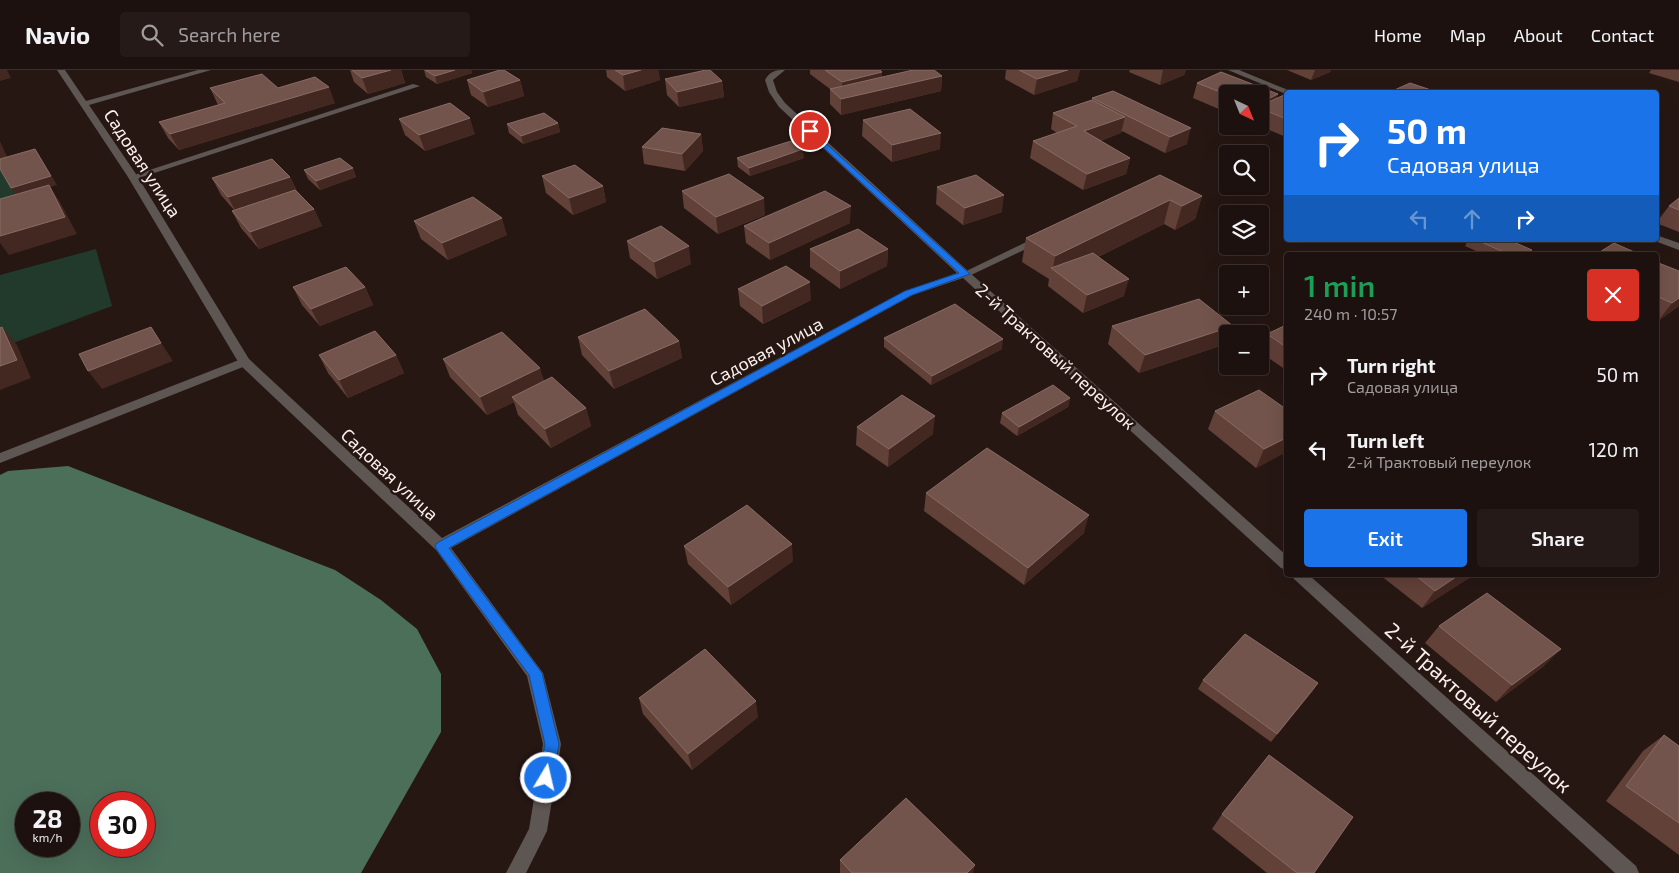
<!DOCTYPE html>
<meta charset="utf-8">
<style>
body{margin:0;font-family:"Exo 2",sans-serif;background:#251a17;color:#f1f3f6;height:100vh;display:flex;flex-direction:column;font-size:19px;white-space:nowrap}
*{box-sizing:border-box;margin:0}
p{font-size:16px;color:#a09d9e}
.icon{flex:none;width:28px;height:28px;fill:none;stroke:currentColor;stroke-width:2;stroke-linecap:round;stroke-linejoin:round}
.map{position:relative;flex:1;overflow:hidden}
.details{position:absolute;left:1284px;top:182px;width:375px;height:325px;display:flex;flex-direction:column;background:#1c110e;border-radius:5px;box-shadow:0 5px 20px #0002,0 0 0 1px #3a312e}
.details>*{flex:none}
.banner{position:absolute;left:1284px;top:20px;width:375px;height:152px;border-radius:5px;box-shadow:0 5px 20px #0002,0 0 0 1px #3a312e;background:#1a73e8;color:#fff;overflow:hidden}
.needle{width:32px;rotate:137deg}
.fabs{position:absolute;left:1219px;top:15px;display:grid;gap:10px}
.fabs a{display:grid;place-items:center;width:50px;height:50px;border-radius:5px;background:#1c110e;box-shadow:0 5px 20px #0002,0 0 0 1px #3a312e;font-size:25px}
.speed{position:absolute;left:15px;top:722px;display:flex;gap:10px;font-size:25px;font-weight:700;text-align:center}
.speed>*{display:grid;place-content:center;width:65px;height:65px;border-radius:50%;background:#1c110e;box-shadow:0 5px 20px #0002,0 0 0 1px #3a312e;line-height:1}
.speed small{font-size:12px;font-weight:400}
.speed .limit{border:8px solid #d22;background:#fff;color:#111}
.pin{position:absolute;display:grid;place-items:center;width:42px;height:42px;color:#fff;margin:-21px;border:2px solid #fff;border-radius:50%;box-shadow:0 1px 5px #0007}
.me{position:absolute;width:55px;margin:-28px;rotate:9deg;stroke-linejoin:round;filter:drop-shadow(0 0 4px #0008)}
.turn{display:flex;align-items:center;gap:18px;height:105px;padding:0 20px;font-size:22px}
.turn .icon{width:65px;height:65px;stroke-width:2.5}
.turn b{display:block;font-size:35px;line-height:42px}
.lanes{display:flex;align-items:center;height:48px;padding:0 20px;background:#0003;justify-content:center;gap:25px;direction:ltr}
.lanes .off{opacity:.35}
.round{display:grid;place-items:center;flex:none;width:52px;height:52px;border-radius:5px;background:#251a17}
.overview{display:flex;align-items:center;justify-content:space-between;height:85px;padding:0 20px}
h1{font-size:30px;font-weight:600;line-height:38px;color:#1e9e55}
.cta{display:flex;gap:10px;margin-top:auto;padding:10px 20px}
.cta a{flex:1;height:58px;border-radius:5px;background:#1a73e8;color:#fff;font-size:20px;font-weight:600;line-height:58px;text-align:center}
.cta a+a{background:#251a17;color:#f1f3f6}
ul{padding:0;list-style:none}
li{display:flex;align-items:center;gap:15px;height:75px;padding:0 20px}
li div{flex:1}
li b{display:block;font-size:19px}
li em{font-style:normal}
header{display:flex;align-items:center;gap:30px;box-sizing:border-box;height:70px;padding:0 25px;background:#1c110e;border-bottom:1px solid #3a312e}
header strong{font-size:24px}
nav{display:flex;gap:28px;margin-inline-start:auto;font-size:18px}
.search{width:350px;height:45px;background:#251a17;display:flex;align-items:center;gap:12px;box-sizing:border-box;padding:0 18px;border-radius:5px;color:#a09d9e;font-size:19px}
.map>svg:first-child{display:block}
.green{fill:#213a2b}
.water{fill:#4c6f5a;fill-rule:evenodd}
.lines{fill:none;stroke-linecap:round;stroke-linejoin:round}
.service{fill:#5e5653;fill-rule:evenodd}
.minor{fill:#5e5653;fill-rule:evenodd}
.wall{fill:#624139}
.shaded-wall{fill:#432821}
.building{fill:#72544c;stroke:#886c65}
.route{fill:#1a73e8;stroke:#114b97}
.labels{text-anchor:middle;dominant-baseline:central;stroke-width:5;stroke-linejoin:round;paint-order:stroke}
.street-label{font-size:18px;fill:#fbf0ed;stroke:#261713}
.near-street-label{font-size:21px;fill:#fbf0ed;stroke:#261713}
</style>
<header>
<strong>Navio</strong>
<div class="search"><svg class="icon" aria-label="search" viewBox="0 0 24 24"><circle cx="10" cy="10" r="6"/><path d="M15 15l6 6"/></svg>Search here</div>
<nav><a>Home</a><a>Map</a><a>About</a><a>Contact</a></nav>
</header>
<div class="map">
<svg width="1679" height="803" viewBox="0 0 1679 803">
<rect width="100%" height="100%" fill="#261713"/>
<path class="green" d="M0,99L17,127L0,132Z
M96,179L112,236L0,278V205Z"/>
<path class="water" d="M68,396L335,500L381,530L417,559L441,604V662L361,803H0V405L8,401ZM26,734H69V776H26ZM101,734H144V776H101Z"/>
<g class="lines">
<path class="service" d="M413,14L420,16L136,109L133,110L128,107Z
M1041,165L1046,168L1045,170L969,206L965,207L960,204Z
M244,288L248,289L250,292L248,295L0,393V383Z"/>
<path class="minor" d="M57,0H65L86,31L198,0H211L89,35L138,107L249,289L442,468L905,221L957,203L779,37L769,22L765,10C770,1 775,0 785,0L773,10L777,22L785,33L969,202L1286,485V500L1281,498L963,208L913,225L451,478L543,603L561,674L547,761L526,803H506L529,759L543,674L527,606L436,480L240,295L128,107Z
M1228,0H1239L1293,22L1286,24Z
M1656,165L1679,173V180L1652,170H1656Z
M1291,505H1309L1636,796L1639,803H1615L1294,509Z"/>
</g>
<path class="wall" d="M350,0H401L405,13L368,24L354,12Z
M424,0H471L472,3L437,14L426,7Z
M606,0H658L660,10L625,21L607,7Z
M810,0H880L882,2V7L942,6L941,21L841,45L830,34V19L810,4Z
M1006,0H1080L1077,11L1034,25L1005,9Z
M1130,0H1186L1184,5L1160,15L1129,2Z
M1287,0H1331L1330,2L1311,10Z
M1651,0H1679V12L1649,3Z
M1221,2L1278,24L1276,29L1284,25L1286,26V67L1260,56V24H1228V43L1193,28L1197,13Z
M665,9L722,11L724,27L679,37L667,25Z
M467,10H520L524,26L488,37L471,25Z
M210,18H278L335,33L179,80L168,68L159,52L218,35Z
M1092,28L1187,74L1165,83L1122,61L1121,63L1100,71L1130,88L1126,104L1083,120L1030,88L1033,71L1057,63L1051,59L1053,43L1092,30Z
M399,49L475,64L425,81L405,65Z
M863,50L940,79L892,92L862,66Z
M558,53L560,62L523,74L509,63L507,54Z
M701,64L703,81L685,101L644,94L642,77Z
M737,88H804L750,106L738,97Z
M353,98L356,107L320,120L308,109L304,100Z
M1160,105L1202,126L1195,149L1175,160L1164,154L1098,187L1124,226L1083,243L1048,216L1049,209L1022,192L1026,168Z
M542,106L603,116L606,132L573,145L546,123Z
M290,107L297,121L314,139L322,156L259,179L241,158L232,141L234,140L221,125L212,108Z
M937,117L1002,142L963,155L936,134Z
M682,121L765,145L718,164L684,138Z
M1679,128V162L1656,153L1669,136Z
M414,151L507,165L448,190L421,169Z
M850,153L770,190L746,173L744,156Z
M1468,170H1509L1529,185H1485L1465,176Z
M627,171L691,194L657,209L630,188Z
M810,179H888L887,196L840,219L810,197Z
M1656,192L1679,236L1658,251L1656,250Z
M293,217H365L373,235L320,256L302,235Z
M738,219L811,230L763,254L740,236Z
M1286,255V300L1260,282L1267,264Z
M1112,256H1233L1230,264H1228L1226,274L1139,303L1108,274Z
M578,267L679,271L682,288L614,319L582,285Z
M884,268L1002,279L931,315L884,277Z
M319,285H396L404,303L348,328L328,303Z
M443,289L544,311L586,338L591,356L551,378L518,345L514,332L487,345L450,307Z
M1070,328L1068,337L1017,366L1000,353L1002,343Z
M1286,339V382L1256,398L1208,359L1215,341Z
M857,357L933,364L888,397L856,375Z
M926,423L1084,463L1024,515L924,441Z
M684,476L793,491L731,535L688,494Z
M1380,505H1471L1469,508L1422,538Z
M1439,556L1544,596L1496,632L1425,573Z
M1203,610L1318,613L1312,622L1271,672L1198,619Z
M639,628L758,647L692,700L643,644Z
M1664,665L1679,676V785L1606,731L1643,681Z
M1222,744L1314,803H1267L1212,759Z
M840,790L973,803H840Z"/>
<path class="shaded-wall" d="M0,0H7L11,8L0,11Z
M391,0H401L405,13L368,24L362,8Z
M455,0H471L472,3L437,14L435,6Z
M641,0H658L660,10L625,21L623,5Z
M1068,0H1080L1077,11L1034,25L1037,9Z
M1163,0H1186L1184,5L1160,15Z
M1315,0H1331L1330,2L1311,10Z
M882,2V17L842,28V12Z
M942,6L941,21L841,45V29Z
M520,10L524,26L488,37L483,22Z
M722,11L724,27L679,37L677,22Z
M329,17L335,33L179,80L170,64Z
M1278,24L1272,40L1260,38V33Z
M1125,47L1121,63L1080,78L1084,61Z
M470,48L475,64L425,81L419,65Z
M558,53L560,62L523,74L521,66Z
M1191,58L1187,74L1165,83L1170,67Z
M941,63L940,79L892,92V75Z
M701,64L703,81L685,101L682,84Z
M0,71L8,89L0,91Z
M35,79L57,115L50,117L60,132L77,164L9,185L0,173V166L17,127L11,118Z
M803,79L804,88L750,106L749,98Z
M1130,88L1126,104L1083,120L1087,104Z
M353,98L356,107L320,120L316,111Z
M290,107L298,124L237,144L228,127Z
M603,116L606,132L573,145L569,128Z
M1004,125L1002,142L963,155L965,138Z
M1202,126L1195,149L1175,160L1182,136Z
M764,128L765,145L718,164L716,147Z
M1170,130L1164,154L1061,205L1053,199L1055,186Z
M851,136L850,153L770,190L769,173Z
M314,139L322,156L259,179L250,162Z
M502,148L507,165L448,190L442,173Z
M689,176L691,194L657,209L654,192Z
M888,179L887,196L840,219V201Z
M1129,209L1124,226L1083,243L1087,225Z
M810,212L811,230L763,254L762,236Z
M365,217L373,235L320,256L311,239Z
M1679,228V236L1658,251L1672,233Z
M1233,256L1230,264H1228V272L1226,274L1139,303L1145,285Z
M2,257L17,275L31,308L0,320V296Z
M151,257L173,291L102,319L88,301Z
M1003,269L1002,279L931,315L932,306Z
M679,271L682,288L614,319L609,301Z
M396,285L404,303L348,328L339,310Z
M540,298L546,316L512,327L514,332L487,345L480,327Z
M1070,328L1068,337L1017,366L1019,357Z
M586,338L591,356L551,378L545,359Z
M935,346L933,364L888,397L889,379Z
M1286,368V382L1256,398L1264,379Z
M1089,445L1084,463L1024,515L1028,498Z
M792,474L793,491L731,535L728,517Z
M1459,505H1471L1469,508L1422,538L1435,521Z
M1561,579L1544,596L1496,632L1512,615Z
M1318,613L1312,622L1271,672L1277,664Z
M756,631L758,647L692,700L688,684Z
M975,795L973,803H967Z"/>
<path class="building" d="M352,0H391L362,8Z
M425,0H455L435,6Z
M500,0H504L520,10L483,22L467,10Z
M615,0H641L623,5Z
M706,0H710L722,11L677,22L665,9Z
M825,0H880L882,2L842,12Z
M913,0H934L942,6L841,29L830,19Z
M1019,0H1068L1037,9Z
M1221,2L1278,24L1260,33V24H1228V25L1197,13Z
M262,4L278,18L315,7L329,17L170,64L159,52L225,33L210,18Z
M1410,13L1437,22H1390Z
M1113,21L1191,58L1170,67L1092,28Z
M1284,25L1286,26V49L1260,38V36Z
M1092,30L1125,47L1084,61L1130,88L1087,104L1033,71L1077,56L1053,43Z
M450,33L470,48L419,65L399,49Z
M910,39L941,63L892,75L863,50Z
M544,43L558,53L521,66L507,54Z
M662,58L701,64L682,84L642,77Z
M791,71L803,79L749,98L737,88Z
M35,79L51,106L11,118L0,99V89Z
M340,88L353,98L316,111L304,100Z
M272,89L290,107L228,127L212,108Z
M575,95L603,116L569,128L542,106Z
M729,104L764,128L716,147L682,121Z
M976,105L1004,125L965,138L937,117Z
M1160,105L1202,126L1182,136L1170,130L1055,186L1026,168Z
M49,115L65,147L0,166V129Z
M295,120L314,139L250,162L232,141Z
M825,121L851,136L769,173L744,156Z
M473,127L502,148L442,173L414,151Z
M1679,128V140L1669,136Z
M661,156L689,176L654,192L627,171Z
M858,159L888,179L840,201L810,179Z
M1477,170H1509L1532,180L1525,185H1510Z
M1614,173L1641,185H1595Z
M1093,183L1129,209L1087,225L1051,198Z
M1656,192L1679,201V228L1672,233L1656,226Z
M786,196L810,212L762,236L738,219Z
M346,197L365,217L311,239L293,217Z
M1199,229L1233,256L1145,285L1112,256Z
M955,234L1003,269L932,306L884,268Z
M645,239L679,271L609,301L578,267Z
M1286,255V277L1267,264Z
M2,257L17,290L0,296V258Z
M151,257L161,273L88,301L79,284Z
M375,261L396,285L339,310L319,285Z
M502,262L540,298L480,327L443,289Z
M552,307L586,338L545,359L512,327Z
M1053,315L1070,328L1019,357L1002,343Z
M1259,320L1286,339V368L1264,379L1215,341Z
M902,325L935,346L889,379L857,357Z
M987,378L1089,445L1028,498L926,423Z
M747,435L792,474L728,517L684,476Z
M1415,505H1459L1435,521Z
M1487,523L1561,579L1512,615L1439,556Z
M1245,564L1318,613L1277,664L1203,610Z
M705,579L756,631L688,684L639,628Z
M1664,665L1679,676V753L1626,716Z
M1269,685L1353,747L1314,803H1297L1222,744Z
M906,728L975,795L967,803H852L840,790Z"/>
<path class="route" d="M810,59L970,204L912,225L449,478L542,603L559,674L552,714L546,716L541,714L539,708L545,674L529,605L437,480L435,476L437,473L905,221L959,203L808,63L807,61Z"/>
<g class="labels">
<g class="street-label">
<text transform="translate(143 93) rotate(57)">Садовая улица</text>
<text transform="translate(766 281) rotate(-28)">Садовая улица</text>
<text transform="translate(1056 286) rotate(42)">2-й Трактовый переулок</text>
<text transform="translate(390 404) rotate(43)">Садовая улица</text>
</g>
<g class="near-street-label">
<text transform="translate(1479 637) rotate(42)">2-й Трактовый переулок</text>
</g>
</g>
</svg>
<div class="fabs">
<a><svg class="needle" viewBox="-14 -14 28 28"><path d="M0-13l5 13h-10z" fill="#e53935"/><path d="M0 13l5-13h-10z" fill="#a09d9e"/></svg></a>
<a><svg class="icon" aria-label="search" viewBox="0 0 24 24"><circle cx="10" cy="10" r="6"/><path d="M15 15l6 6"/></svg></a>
<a><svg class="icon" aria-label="layers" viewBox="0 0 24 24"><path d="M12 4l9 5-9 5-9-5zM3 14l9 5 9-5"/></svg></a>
<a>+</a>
<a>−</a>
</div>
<div class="speed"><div>28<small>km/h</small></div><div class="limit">30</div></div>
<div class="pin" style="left:810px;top:61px;background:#d93025"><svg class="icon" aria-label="arrive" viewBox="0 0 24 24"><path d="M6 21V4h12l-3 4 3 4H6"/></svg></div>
<svg class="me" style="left:546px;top:708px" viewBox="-20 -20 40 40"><circle r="17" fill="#1a73e8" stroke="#fff" stroke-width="3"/><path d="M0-11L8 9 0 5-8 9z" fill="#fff"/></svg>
<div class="banner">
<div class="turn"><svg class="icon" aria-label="right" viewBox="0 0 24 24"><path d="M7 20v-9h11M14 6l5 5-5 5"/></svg><div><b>50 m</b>Садовая улица</div></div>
<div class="lanes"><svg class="icon off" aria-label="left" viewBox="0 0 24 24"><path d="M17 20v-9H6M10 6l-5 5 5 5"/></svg><svg class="icon off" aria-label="ahead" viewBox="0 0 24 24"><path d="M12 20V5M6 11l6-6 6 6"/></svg><svg class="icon" aria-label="right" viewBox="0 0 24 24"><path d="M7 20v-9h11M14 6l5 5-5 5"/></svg></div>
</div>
<section class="details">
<div class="overview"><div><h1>1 min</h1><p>240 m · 10:57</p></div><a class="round" style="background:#d93025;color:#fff"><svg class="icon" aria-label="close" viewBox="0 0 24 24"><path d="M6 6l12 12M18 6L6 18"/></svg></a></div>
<ul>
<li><svg class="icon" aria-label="right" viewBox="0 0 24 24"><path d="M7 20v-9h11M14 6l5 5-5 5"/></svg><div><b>Turn right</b><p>Садовая улица</p></div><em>50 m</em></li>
<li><svg class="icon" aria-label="left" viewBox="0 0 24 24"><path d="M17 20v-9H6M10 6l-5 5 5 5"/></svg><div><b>Turn left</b><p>2-й Трактовый переулок</p></div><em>120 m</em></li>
</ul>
<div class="cta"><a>Exit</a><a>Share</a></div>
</section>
</div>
